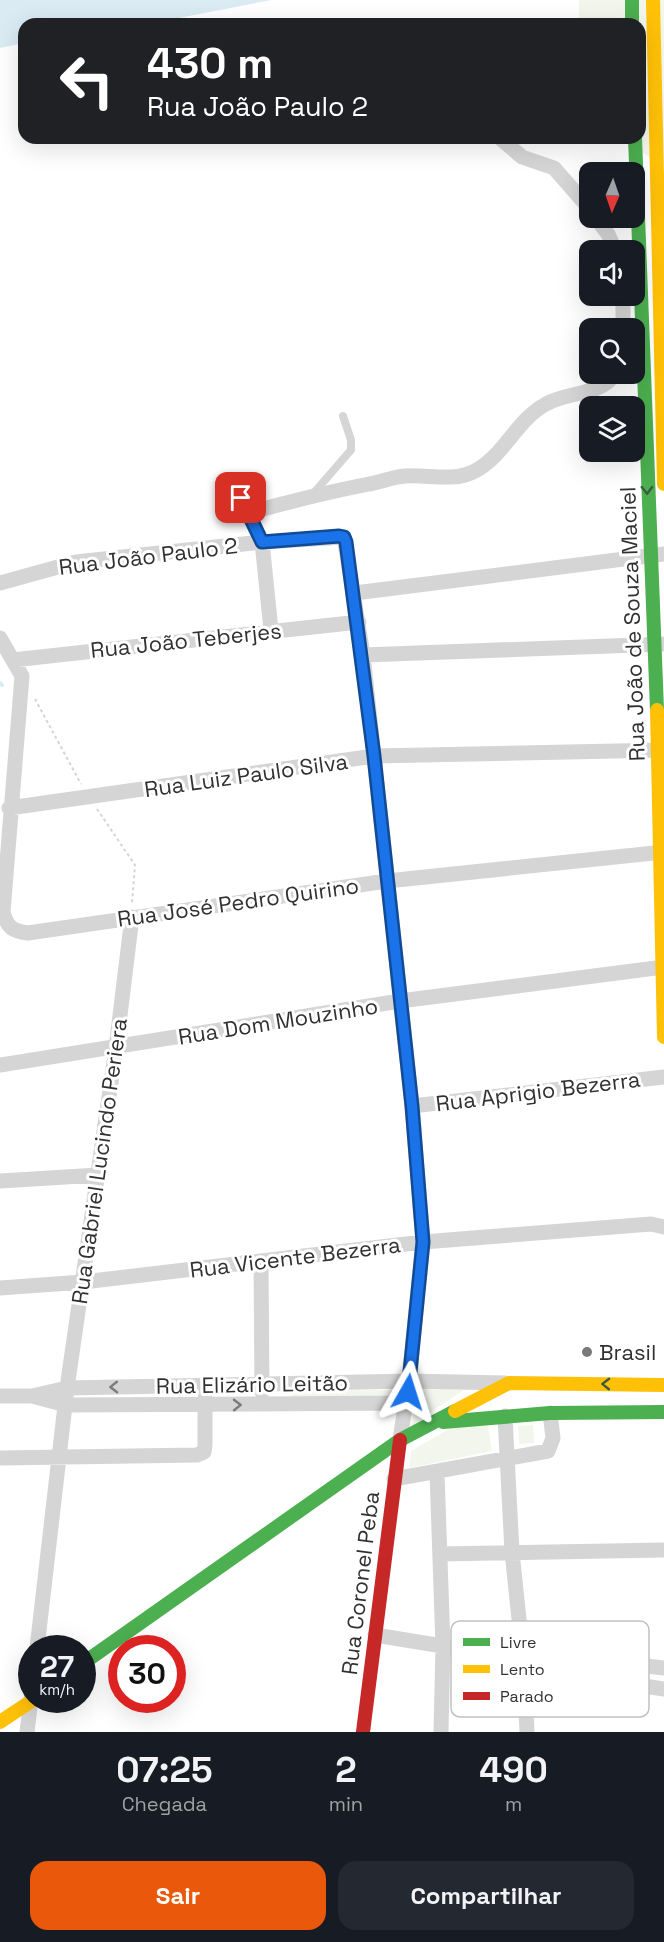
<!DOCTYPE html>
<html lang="pt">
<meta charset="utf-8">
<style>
body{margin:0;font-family:"Space Grotesk",sans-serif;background:#242831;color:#f1f3f6;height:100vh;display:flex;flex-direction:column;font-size:22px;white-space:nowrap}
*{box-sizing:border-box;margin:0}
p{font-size:20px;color:#9ea1a6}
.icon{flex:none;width:33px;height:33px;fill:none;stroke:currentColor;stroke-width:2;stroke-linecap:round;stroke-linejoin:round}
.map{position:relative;height:1732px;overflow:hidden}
.sheet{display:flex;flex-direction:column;background:#171b24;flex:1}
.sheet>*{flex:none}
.hud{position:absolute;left:18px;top:18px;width:628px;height:126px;border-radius:18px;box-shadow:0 6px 24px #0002;background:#202124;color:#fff;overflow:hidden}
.needle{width:39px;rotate:182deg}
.buttons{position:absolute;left:579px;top:162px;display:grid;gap:12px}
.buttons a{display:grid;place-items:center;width:66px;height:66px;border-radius:12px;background:#171b24;box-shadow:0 6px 24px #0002;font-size:30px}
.speed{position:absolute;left:18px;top:1635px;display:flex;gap:12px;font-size:30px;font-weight:700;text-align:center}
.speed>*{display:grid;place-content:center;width:78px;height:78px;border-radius:50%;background:#171b24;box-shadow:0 6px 24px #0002;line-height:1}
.speed small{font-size:15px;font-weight:400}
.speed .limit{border:9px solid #d22;background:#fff;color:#111}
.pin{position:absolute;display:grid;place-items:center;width:51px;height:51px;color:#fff;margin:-26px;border-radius:12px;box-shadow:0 3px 9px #0006}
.me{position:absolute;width:66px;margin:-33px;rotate:6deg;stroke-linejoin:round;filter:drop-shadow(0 0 4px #0008)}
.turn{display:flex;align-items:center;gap:21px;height:126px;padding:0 30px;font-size:27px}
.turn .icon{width:78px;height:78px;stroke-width:2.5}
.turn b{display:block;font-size:42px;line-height:51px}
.eta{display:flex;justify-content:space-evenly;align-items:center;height:102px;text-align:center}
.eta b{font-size:36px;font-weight:600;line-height:42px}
.action{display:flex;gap:12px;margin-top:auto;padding:12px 30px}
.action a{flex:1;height:69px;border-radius:18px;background:#ea580c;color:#fff;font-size:24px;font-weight:600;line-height:69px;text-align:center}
.action a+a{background:#242831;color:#f1f3f6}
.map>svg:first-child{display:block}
.green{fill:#f2f6ed}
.water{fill:#daebf4}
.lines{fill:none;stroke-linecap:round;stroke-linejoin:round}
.stream{stroke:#daebf4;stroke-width:4}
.path{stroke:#d5d5d5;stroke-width:2;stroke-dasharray:3 3;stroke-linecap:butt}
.lane{stroke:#d5d5d5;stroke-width:8}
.street{stroke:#d5d5d5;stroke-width:15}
.fast{stroke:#4caf50;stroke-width:14}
.slow{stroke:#ffc107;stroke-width:14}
.jam{stroke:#c62828;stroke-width:14}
.oneway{stroke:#3a5d3c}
.oneway2{stroke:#7b7b7b}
.route-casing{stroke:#114b97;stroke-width:15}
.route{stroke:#1a73e8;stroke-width:10}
.poi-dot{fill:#797979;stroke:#fff;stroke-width:2}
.labels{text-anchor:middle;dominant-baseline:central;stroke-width:6;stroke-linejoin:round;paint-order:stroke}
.street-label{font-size:22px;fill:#313131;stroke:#fff}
.poi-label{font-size:22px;fill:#313131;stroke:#fff;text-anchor:start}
.key{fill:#fff;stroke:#c1c1c1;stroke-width:1.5}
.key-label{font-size:16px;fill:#313131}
</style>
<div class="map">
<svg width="664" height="1732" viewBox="0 0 664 1732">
<rect width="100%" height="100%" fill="#fff"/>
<path class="green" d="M579,0H664V165L616,138H640V24H579Z
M418,1388L464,1390L432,1411L411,1428Z
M394,1390V1396H291V1391Z
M533,1425L534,1443L519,1444L518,1426Z
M454,1426H488L492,1451L409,1468L411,1451Z"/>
<path class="water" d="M0,0H271L148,24H24V43L0,48Z"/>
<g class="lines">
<path class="stream" d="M0,683L2,685"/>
<path class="path" d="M35,699L81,784
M97,809L135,865L132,903"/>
<path class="lane" d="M312,495L351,450V440L343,416"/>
<path class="street" d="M500,138L522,157L554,168L590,209
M596,218L608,234L615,250
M623,296V328
M234,484L262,542L271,630
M248,513C288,502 328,492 369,484C381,482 392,477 405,476C426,474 453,482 473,472C504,457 516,420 546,404C569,391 600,396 615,374
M0,583L76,562L262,542L344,537L363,655L412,1106L423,1242L409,1381L400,1440
M355,593L664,554
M0,638L22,676L3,912C7,927 12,931 28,933L387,881L664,852
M363,655L664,644
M13,660L359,622
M9,808L374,756L664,750
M0,1065L400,1001L664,967
M412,1106L664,1077
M0,1181L98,1175
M261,1261L262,1392
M0,1288L83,1282L423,1242L651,1224L664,1227
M0,1396H32L66,1405L405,1403
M32,1396L67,1388L409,1381L505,1383
M505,1416L512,1552L524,1667L527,1732
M0,1458L197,1455L204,1452L205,1445V1397
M437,1473L443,1646L441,1732
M394,1479L548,1451L553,1438L550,1413
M440,1554L664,1550
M375,1635L504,1656L524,1667L664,1689
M37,1648L67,1388L116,1048L132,917
M515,1653L522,1651L664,1668
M27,1732L31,1699"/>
<path class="fast" d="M632,0V24
M635,138L657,710
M443,1422L550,1413L664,1412
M82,1664L400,1440L455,1411"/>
<path class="slow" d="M653,0L664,484
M657,710L664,1037
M455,1411L509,1383L664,1385
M0,1722L33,1700"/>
<path class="jam" d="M363,1732L400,1440"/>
</g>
<defs><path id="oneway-chevron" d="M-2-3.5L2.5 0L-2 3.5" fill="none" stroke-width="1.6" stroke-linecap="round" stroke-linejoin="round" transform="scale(1.5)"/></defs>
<g class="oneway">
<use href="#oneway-chevron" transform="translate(647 490) rotate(89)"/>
<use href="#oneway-chevron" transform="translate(606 1384) rotate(-179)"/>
</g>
<g class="oneway2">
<use href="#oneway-chevron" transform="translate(114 1387) rotate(179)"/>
<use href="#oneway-chevron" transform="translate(237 1405) rotate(-1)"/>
</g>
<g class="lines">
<g class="route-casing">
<path id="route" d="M241,498L262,542L339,536L344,537L346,542L374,756L412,1106L423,1242L408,1392"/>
</g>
<use href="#route" class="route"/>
</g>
<circle class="poi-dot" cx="587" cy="1352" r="6"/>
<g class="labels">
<g class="street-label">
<text transform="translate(148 556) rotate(-7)">Rua João Paulo 2</text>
<text transform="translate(632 624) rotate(-92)">Rua João de Souza Maciel</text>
<text transform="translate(186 640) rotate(-6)">Rua João Teberjes</text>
<text transform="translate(246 775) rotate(-8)">Rua Luiz Paulo Silva</text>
<text transform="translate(238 902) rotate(-8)">Rua José Pedro Quirino</text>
<text transform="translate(278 1021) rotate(-9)">Rua Dom Mouzinho</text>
<text transform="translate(538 1091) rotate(-7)">Rua Aprigio Bezerra</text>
<text transform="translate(99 1161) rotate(-82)">Rua Gabriel Lucindo Periera</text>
<text transform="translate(295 1257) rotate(-7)">Rua Vicente Bezerra</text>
<text transform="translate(252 1384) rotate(-1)">Rua Elizário Leitão</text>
<text transform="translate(360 1583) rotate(-83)">Rua Coronel Peba</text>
</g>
<g class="poi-label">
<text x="599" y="1352">Brasil</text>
</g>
</g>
<rect x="451" y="1621" width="198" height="96" rx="9" class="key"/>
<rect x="463" y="1638" width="27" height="8" fill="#4caf50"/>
<rect x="463" y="1665" width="27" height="8" fill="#ffc107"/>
<rect x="463" y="1692" width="27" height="8" fill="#c62828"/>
<g class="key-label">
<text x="500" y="1648">Livre</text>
<text x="500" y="1675">Lento</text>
<text x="500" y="1702">Parado</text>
</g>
</svg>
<div class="buttons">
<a><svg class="needle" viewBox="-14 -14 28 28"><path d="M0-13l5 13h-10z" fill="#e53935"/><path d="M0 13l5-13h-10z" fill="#9ea1a6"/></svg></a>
<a><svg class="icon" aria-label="sound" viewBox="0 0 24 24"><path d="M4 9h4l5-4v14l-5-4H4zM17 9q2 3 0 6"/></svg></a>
<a><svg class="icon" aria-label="search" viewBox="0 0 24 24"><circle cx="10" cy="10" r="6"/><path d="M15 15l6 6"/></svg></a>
<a><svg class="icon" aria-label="layers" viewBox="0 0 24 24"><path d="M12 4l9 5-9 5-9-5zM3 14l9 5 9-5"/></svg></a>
</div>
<div class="speed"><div>27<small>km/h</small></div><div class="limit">30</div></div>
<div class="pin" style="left:241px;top:498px;background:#d93025"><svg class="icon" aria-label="arrive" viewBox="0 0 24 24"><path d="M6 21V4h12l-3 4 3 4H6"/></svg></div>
<svg class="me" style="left:408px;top:1392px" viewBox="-20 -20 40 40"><path d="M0-17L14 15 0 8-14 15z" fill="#1a73e8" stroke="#fff" stroke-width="4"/></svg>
<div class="hud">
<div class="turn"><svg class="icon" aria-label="left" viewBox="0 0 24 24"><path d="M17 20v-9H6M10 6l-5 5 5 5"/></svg><div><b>430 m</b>Rua João Paulo 2</div></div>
</div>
</div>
<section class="sheet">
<div class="eta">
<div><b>07:25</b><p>Chegada</p></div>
<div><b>2</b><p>min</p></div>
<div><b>490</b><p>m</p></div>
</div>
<div class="action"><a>Sair</a><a>Compartilhar</a></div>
</section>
